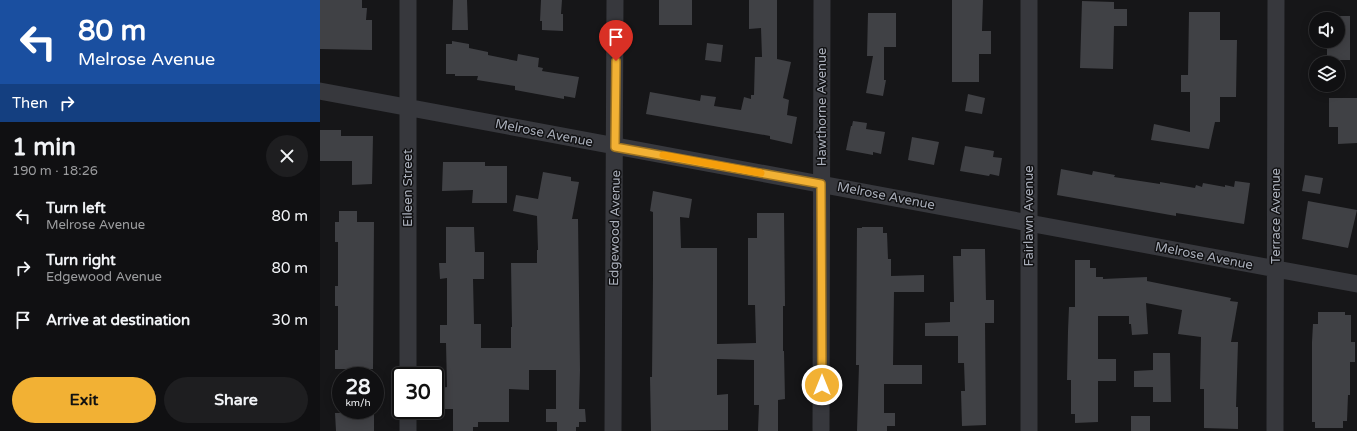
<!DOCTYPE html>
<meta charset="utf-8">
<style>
body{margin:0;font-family:"Varela Round",sans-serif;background:#1e1e20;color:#f1f3f6;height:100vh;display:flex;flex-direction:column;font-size:15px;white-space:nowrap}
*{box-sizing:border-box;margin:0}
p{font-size:13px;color:#9c9d9f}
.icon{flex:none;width:22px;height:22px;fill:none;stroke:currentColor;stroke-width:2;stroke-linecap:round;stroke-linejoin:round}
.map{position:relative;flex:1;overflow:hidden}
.details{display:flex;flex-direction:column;background:#101012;width:320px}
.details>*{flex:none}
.hud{background:#1a4fa0;color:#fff;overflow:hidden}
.fabs{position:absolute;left:989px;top:12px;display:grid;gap:8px}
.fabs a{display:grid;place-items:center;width:36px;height:36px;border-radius:50%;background:#101012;box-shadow:0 2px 10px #0003,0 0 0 1px #303032;font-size:20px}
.speed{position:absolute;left:12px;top:367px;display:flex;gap:8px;font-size:20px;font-weight:700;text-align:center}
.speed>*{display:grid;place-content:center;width:52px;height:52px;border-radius:50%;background:#101012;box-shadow:0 2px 10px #0003,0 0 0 1px #303032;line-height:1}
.speed small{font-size:10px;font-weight:400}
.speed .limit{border:2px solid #111;border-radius:6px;background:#fff;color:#111}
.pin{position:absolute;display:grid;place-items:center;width:34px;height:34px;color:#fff;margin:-41px -17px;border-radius:50% 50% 50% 0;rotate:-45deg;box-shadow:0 0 4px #0007}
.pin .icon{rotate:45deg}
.me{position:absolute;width:44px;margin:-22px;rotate:0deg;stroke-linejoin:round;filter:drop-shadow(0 0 3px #0008)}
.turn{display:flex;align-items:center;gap:14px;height:84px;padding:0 12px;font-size:18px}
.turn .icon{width:52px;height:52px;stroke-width:2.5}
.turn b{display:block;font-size:28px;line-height:34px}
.then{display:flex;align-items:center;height:38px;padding:0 12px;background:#0003;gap:8px;font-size:15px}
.round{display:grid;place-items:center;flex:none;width:42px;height:42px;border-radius:21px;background:#1e1e20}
.head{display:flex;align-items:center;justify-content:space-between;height:68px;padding:0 12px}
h1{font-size:24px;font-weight:700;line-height:30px}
.button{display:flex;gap:8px;margin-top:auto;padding:8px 12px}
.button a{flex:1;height:46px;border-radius:24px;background:#f2b134;color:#111;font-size:16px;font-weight:700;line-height:46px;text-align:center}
.button a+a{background:#1e1e20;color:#f1f3f6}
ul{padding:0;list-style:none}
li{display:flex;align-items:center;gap:12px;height:52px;padding:0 12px}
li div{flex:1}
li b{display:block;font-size:15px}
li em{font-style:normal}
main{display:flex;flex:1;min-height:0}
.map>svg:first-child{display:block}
.building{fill:#404145}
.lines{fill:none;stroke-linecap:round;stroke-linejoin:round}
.street{stroke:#37383d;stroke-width:17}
.route-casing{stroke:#9d7322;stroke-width:10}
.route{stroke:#f2b134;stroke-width:7}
.slow{stroke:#f59e0b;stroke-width:7}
.labels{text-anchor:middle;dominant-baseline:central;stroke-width:3;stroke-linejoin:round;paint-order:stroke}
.street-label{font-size:13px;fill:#a8adb8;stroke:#111113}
</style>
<main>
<section class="details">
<div class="hud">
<div class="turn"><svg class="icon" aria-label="left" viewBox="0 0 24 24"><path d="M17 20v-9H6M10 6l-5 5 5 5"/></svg><div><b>80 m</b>Melrose Avenue</div></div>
<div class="then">Then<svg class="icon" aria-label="right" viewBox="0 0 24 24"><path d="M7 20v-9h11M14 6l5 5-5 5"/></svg></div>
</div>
<div class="head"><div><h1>1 min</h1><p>190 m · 18:26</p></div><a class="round"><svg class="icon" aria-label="close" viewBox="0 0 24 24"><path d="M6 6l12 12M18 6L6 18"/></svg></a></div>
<ul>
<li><svg class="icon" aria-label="left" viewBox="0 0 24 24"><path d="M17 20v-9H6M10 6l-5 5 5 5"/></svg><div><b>Turn left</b><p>Melrose Avenue</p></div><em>80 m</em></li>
<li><svg class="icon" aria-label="right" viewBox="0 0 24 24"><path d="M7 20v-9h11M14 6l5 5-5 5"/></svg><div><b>Turn right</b><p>Edgewood Avenue</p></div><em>80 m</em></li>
<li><svg class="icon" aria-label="arrive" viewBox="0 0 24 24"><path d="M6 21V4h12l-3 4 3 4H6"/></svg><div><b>Arrive at destination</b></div><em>30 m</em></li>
</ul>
<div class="button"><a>Exit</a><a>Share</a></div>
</section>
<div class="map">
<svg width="1037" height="431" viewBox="0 0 1037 431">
<rect width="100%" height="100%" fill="#161618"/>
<path class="building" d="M0,0H42V8H47L46,20H52V50L0,49Z
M133,0H147L148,30H132Z
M221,0H242L241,14H243V31L222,30V21H220Z
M339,0H372V25H339Z
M429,0H457V59L471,62L463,98L469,100L467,115L477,117L472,144L450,139V136L326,114L330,92L380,101L381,95L396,97L394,106L421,110L424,97L431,99V95H434L435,57H442L441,28L429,29Z
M632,0H663L662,31H671V54H659V82H632Z
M762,1L794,2V9H807V26H794L793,69L760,68Z
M869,12H900V40H917L916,97H900V122H895L889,149L831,140L834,124L870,132V92H861V75H868Z
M548,13H576V47H564V80H566L563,96L546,93L553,56H547Z
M1007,16H1030V60H1007V41H1018V19H1007Z
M132,41L149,44V48L168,52V55L197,61L198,54L219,58L218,67L223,68L222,71L259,77L255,98L244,96V99L195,90V86L157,80L158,76H135V74H126V44H132Z
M387,43L403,45L401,62L385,60Z
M648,94L665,98L662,114L645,111Z
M1009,98H1037V143L1018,144V127H1009Z
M533,121L547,123L546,129L565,132L561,154L553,152V155L526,150L531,126H532Z
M0,130H21V136H53L52,184L32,185V161H0Z
M592,137L619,142L614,165L588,160Z
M645,146L674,151L673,157L682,158L679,176L670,174L669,176L640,171Z
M123,162H165V166H187V203H152L153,190L122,191Z
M741,169L772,175L773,171L795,175L794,177L840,184V182L875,188L876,185L882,187L883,183L905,187V185L914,187L915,181L930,183L924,224L856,213V216L737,195Z
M223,172L251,177V181L259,182L252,219H258L260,370L259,409H265L266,422H259V427H256V431H237V422H226V409H236V370H209V390L189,389V422H158V427H153V431H133V409H120V388L127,387L126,343H120V325H127V278L120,279L119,263H126V227H154L155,252H164V279H153L154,324H161V348H191V327H192L191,263H217V250H218L217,216L193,211L196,195L218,199Z
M985,175L1003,178L1000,194L982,191Z
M333,191L372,199L369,218L360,217L361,248H397V344L436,343L435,305H428V238H437V213H464L465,306H463V351H464L465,399L458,400V431H438L439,405H434V360L397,359V395L408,394V430L331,431L330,377H332L333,278V212L330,211Z
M988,201L1037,210L1028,248L982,239Z
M19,211H37V222H54L53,369H15V350H18V306H15V286H18V242H15V222H19Z
M542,227H563V233H567L568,259H571V276L604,275V292H574L573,365H602V384H564V413H575V426H567V431H537L539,365H536L537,228H542Z
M641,249H665L666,300H674V323H665L666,425L642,426L641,391H645L644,363H638V336H605V323L630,322V302H634L633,256H641Z
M755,260H770V268H776V277H783V279L827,277V281L911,298L910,301L918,302L911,342H918L916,407H918V429L884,428V389H880L881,337L858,334L862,310L826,303L828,334L812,335L811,324H809V316H778V359H796V381H778V422L755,423V414H751V380H747L748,331L749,307H755Z
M998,312H1025V315H1031V342H1035V362H1030V395H1028L1027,421H1023V428H995V422H992V342L993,324H998Z
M833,353H850L851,402H833V387H814V371L833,370Z
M15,413H54V431H16Z
M811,416H830V431H811Z"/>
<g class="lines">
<path class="street" d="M0,91L1037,284
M88,376V0
M88,431V410
M293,431L295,0
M501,431L502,0
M709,431V0
M955,431L956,0"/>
</g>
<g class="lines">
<g class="route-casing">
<path id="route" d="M296,61L295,147L501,184L502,385"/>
</g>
<use href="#route" class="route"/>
<path class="slow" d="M343,155L441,173"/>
</g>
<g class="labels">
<g class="street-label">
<text transform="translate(502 107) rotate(-90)">Hawthorne Avenue</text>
<text transform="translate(224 133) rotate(11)">Melrose Avenue</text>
<text transform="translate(88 188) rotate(-90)">Eileen Street</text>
<text transform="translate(566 196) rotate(11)">Melrose Avenue</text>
<text transform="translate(709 216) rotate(-90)">Fairlawn Avenue</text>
<text transform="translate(956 216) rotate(-90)">Terrace Avenue</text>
<text transform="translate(295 228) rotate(-89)">Edgewood Avenue</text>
<text transform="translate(884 256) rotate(11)">Melrose Avenue</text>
</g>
</g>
</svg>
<div class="fabs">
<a><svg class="icon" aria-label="sound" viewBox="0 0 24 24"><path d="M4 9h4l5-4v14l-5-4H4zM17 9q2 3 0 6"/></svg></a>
<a><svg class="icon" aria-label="layers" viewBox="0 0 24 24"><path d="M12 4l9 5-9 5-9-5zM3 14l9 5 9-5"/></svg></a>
</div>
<div class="speed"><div>28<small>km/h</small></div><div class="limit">30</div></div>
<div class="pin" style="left:296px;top:61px;background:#d93025"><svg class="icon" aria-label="arrive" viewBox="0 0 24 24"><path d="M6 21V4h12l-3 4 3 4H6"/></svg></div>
<svg class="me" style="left:502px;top:385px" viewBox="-20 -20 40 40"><circle r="17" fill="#f2b134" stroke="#fff" stroke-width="3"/><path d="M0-11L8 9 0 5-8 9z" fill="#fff"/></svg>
</div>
</main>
